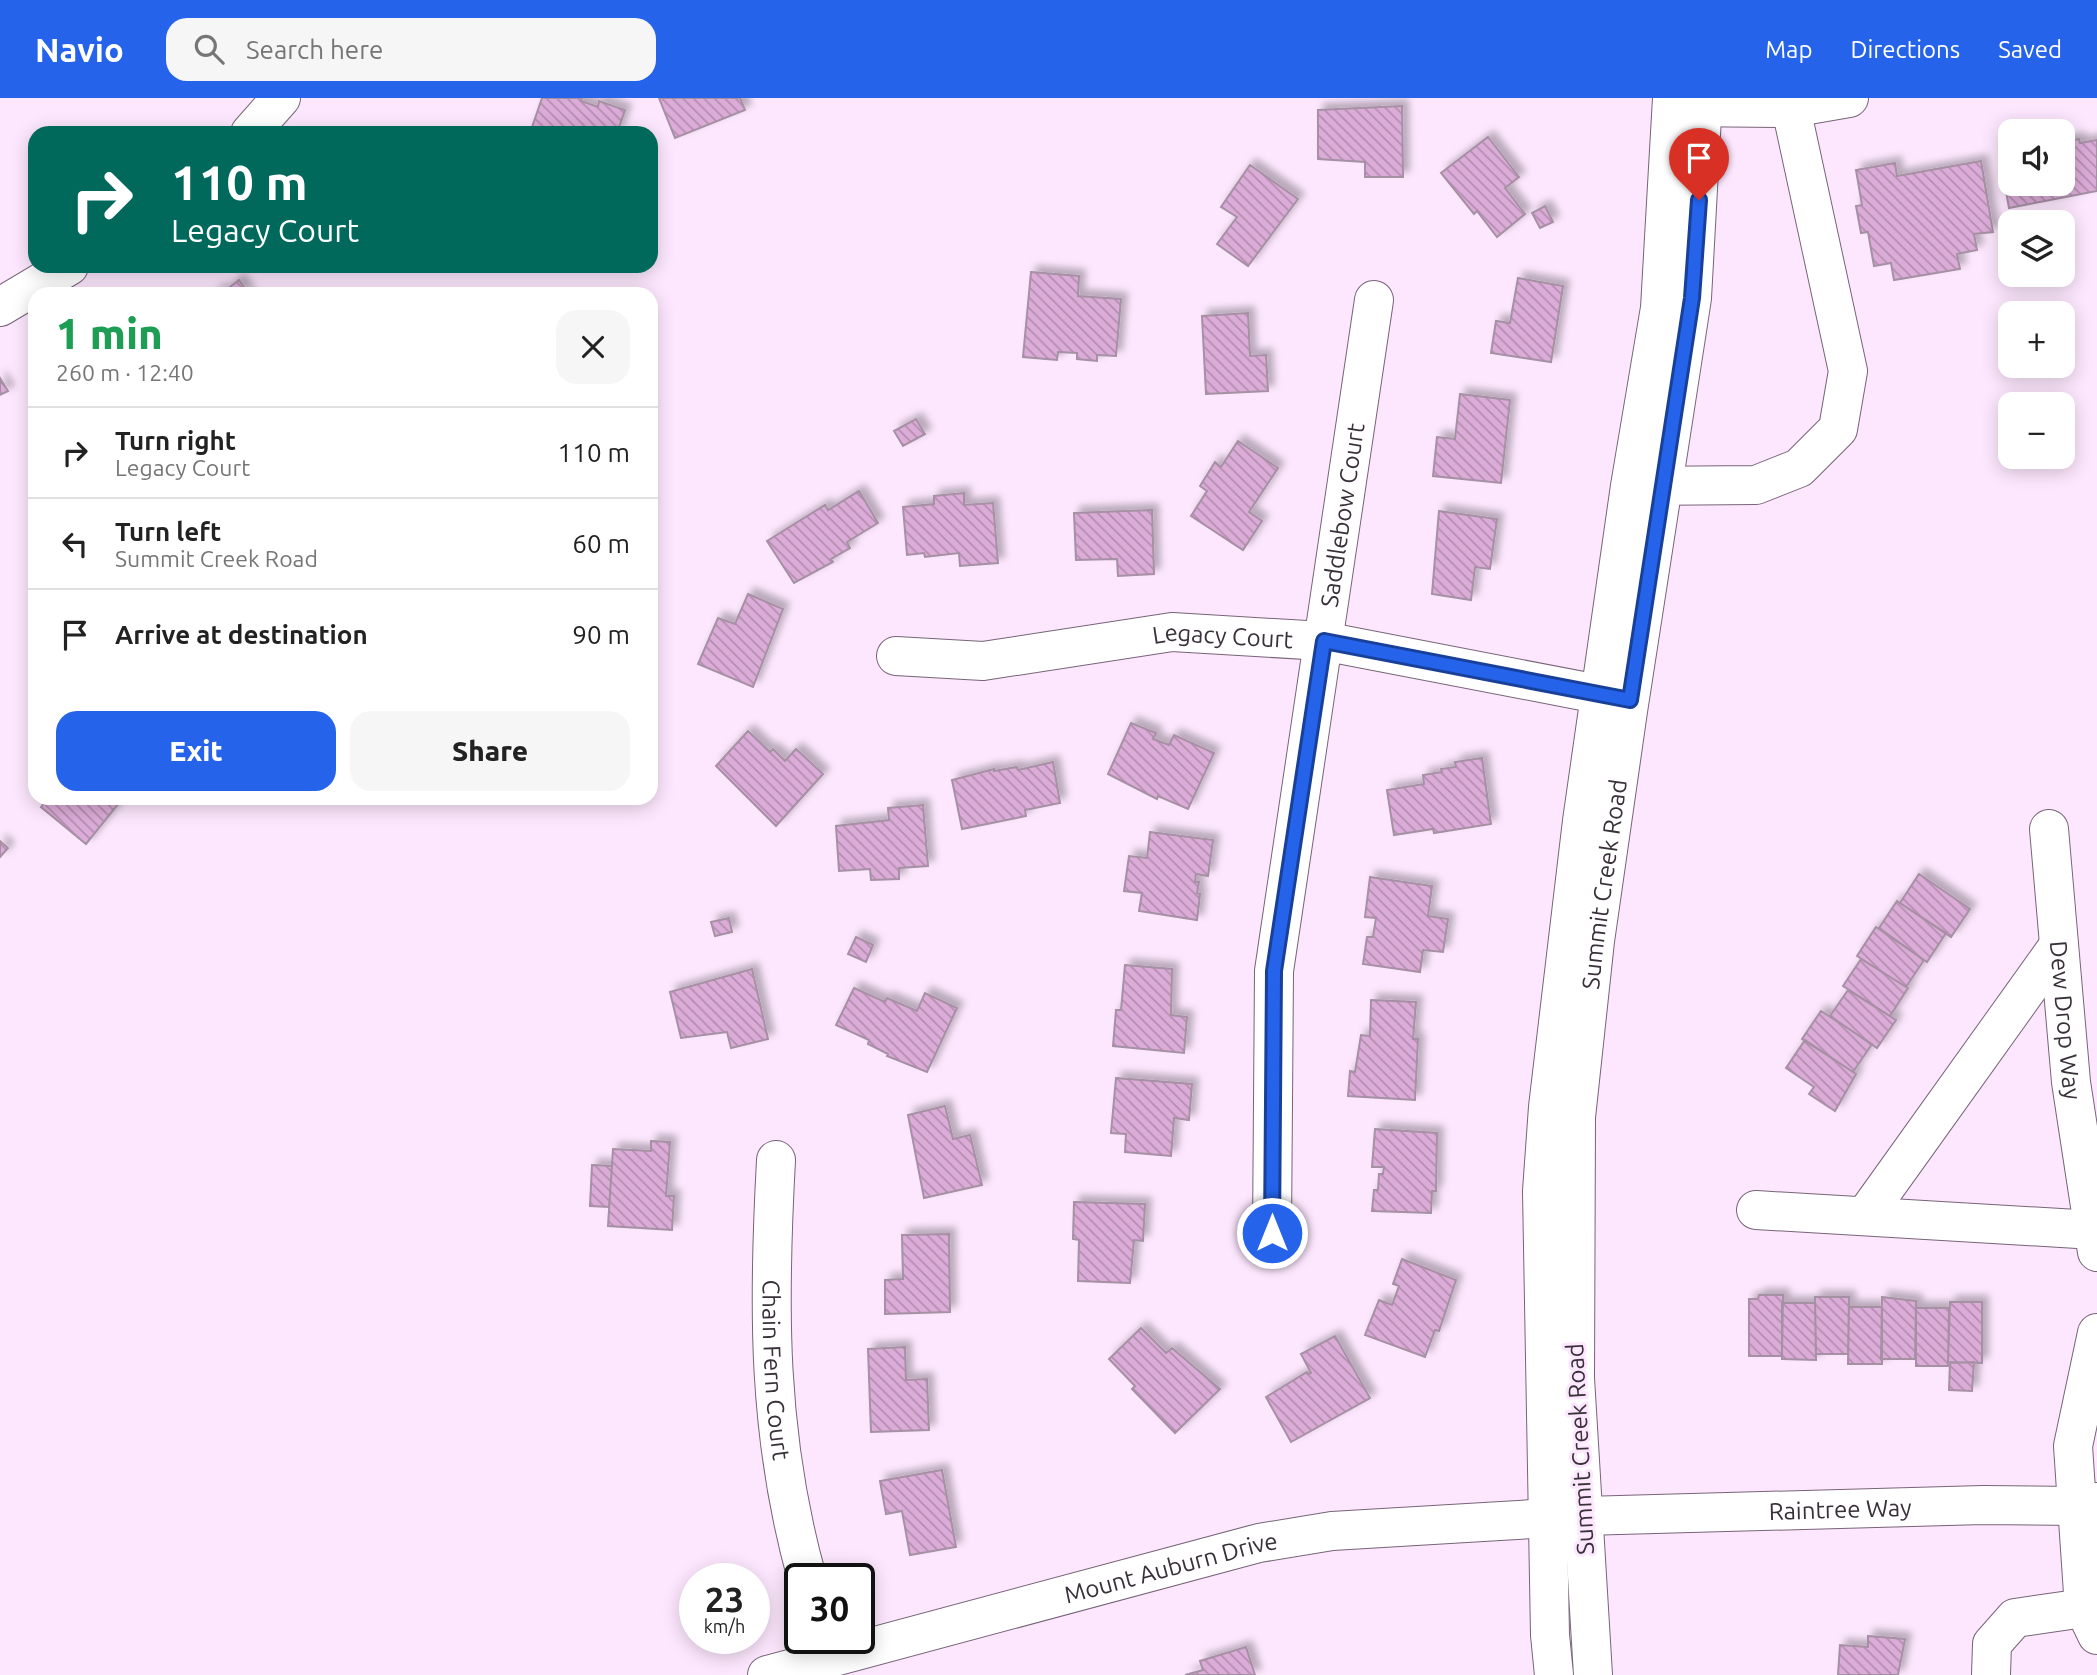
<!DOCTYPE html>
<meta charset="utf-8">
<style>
body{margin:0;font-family:Ubuntu,sans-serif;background:#f6f6f6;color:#222;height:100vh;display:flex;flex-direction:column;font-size:26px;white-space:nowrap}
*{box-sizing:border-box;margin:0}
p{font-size:23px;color:#767676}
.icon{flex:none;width:38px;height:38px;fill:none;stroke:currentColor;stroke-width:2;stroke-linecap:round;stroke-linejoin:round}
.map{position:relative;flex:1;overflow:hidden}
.details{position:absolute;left:28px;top:189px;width:630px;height:518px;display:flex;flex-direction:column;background:#fff;border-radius:21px;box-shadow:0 4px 18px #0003}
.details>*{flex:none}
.banner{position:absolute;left:28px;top:28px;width:630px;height:147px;border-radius:21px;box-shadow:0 4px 18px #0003;background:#00695c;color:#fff;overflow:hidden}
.fabs{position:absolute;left:1998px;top:21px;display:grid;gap:14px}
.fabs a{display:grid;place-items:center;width:77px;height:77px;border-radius:14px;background:#fff;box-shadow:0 4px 18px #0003;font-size:35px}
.speed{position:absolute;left:679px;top:1465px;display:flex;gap:14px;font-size:35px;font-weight:700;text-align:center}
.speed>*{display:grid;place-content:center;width:91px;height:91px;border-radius:50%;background:#fff;box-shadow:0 4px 18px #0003;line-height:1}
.speed small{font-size:18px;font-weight:400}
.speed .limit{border:4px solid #111;border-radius:10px;background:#fff;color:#111}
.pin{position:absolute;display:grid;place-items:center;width:60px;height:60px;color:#fff;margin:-72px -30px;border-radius:50% 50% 50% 0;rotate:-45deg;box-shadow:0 0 7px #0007}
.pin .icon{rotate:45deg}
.me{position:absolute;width:77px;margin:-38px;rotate:0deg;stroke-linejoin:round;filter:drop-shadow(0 0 5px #0008)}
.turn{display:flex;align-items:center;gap:24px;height:147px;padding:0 28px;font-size:32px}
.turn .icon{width:91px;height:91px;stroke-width:2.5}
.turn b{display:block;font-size:49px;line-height:60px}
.round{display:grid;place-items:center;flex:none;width:74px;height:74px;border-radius:21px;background:#f6f6f6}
.head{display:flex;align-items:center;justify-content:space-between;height:119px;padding:0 28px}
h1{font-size:42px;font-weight:800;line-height:52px;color:#1e9e55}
.action{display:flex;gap:14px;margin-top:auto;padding:14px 28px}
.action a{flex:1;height:80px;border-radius:21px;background:#2563eb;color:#fff;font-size:28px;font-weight:800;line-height:80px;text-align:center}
.action a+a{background:#f6f6f6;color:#222}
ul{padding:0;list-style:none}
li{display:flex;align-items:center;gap:21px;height:91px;padding:0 28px;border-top:2px solid #e0e0e0}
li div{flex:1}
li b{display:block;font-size:26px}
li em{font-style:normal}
header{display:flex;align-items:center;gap:42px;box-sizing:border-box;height:98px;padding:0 35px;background:#2563eb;color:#fff}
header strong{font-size:33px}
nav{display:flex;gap:38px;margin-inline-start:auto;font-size:24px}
.search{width:490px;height:63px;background:#f6f6f6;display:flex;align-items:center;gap:18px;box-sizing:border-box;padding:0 24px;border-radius:21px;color:#767676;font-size:26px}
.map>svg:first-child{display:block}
.building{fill:url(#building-back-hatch);stroke:#a690a4;stroke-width:2;filter:url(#shadow)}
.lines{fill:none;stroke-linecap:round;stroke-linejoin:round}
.minor-casing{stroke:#776478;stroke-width:40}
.minor{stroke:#fff;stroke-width:38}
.route-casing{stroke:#184099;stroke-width:18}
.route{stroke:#2563eb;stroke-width:12}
.labels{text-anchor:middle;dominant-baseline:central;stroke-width:6;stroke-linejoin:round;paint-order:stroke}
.street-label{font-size:24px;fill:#393139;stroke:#fde7fe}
</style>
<header>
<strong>Navio</strong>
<div class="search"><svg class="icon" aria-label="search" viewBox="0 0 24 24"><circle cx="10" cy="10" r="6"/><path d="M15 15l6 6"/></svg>Search here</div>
<nav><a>Map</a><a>Directions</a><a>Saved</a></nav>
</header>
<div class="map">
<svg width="2097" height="1577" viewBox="0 0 2097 1577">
<defs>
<pattern id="building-back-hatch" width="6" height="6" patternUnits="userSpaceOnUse" patternTransform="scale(1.75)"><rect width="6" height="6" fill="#dcacd8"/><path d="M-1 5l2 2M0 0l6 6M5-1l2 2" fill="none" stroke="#b38db0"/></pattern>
<filter id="shadow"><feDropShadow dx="6" dy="-6" stdDeviation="3.5" flood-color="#0004"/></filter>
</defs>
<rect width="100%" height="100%" fill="#fde7fe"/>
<path class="building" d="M542,0H582L581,3L598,9L599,3L625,12L617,35H530Z
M659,0H740L745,12L675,40Z
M1402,8L1403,79H1365V64L1318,61V12Z
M1488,39L1519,79L1505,90L1525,116L1497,139L1477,113L1474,116L1441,75Z
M2079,41L2080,45L2097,42V93L2009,110L2000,60L2011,58V86H2063V44Z
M1981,63L1993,134L1974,136L1977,152L1957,156L1960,171L1894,182L1891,165L1874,168L1868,134L1861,135L1856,108L1862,107L1856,72L1895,65L1897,78Z
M1250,67L1298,101L1248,168L1217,146L1237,119L1221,109Z
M1545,108L1553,124L1540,130L1532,115Z
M1031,174L1079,178L1078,198L1121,201L1116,258L1097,257V263L1077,261V255L1058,254L1057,262L1023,259Z
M1518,180L1563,188L1551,264L1491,255L1496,223L1510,225Z
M239,182L249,196H213L220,191L222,195Z
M1248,215L1250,258L1266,257L1268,293L1206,296L1202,218Z
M0,280L8,293L0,297Z
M1460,296L1510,302L1501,385L1433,378L1437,339L1455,341Z
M916,321L925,336L903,348L894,333Z
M1238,343L1278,370L1249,414L1262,423L1243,452L1191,418L1207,393L1200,388L1215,364L1221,369Z
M859,393L878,425L847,444L850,450L831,461L833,464L794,485L767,443L825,407L828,412Z
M964,395V407L993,405L998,465L960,468L959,455L925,459L924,455L907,457L903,409L934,406V398Z
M1152,412L1154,476L1118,478L1117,461L1076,462L1074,415Z
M1439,413L1497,421L1490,471L1475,469L1471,502L1432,496Z
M748,496L783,511L753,589L698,566L718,520L735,526Z
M1131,625L1156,635L1153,641L1169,647L1174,637L1214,655L1188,711L1158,698L1157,701L1108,676Z
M748,633L770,654L773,651L785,663L796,651L823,676L776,728L716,668Z
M1482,660L1491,726L1434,735L1433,731L1394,737L1387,692L1424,686L1423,677L1442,674L1441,671L1456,669L1455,664Z
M1053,664L1060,705L1025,712L1026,718L962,731L952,682L994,671V673L1017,669L1018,672Z
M48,700H123L86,746L41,709Z
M923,707L928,768L899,770V781L871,782L870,771L839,773L836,728L889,722L888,710Z
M1150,734L1213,742L1208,778L1196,776L1195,784H1199L1197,795L1200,796L1197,822L1139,813L1142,795L1124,793L1129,758L1147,760Z
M0,743L8,750L0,759Z
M1919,776L1970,811L1951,839L1900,805Z
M1370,779L1432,788L1428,818L1448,821L1443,854L1423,852L1420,874L1363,866L1367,839H1373L1376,820L1365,819Z
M1897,803L1946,835L1927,864L1879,830Z
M729,820L732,834L715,838L711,824Z
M1876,829L1924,862L1906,889L1857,858Z
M856,839L873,847L866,864L848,856Z
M1861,861L1908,890L1890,918L1843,888Z
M1125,867L1172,871L1171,917L1187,919L1184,955L1113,948L1116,912H1121Z
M752,871L768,941L731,950L727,934L681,940L670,894Z
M854,890L885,904L887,900L917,913L925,895L957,910L927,974L887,958L888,956L868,946L869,942L836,927Z
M1848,892L1896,922L1877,950L1830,918Z
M1371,902L1416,904L1413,941H1418L1415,1002L1348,998L1350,973L1355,974L1361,937L1370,938Z
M1821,913L1872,946L1853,974L1802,941Z
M1805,942L1856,976L1835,1013L1809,996L1814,989L1786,970Z
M1116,980L1192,986L1189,1022L1174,1020L1171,1058L1125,1054L1126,1036L1111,1035Z
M945,1008L953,1041L970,1037L982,1087L924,1100L908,1017Z
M1375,1031L1437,1035L1436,1093H1432L1431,1115L1372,1113L1374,1092H1378L1379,1076H1383L1384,1069H1372Z
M651,1043L670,1044L666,1098H674L672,1132L608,1128L613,1051L651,1053Z
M592,1067L612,1068L609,1109L590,1108Z
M1074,1104L1145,1106L1143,1143L1134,1142L1130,1185L1078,1183L1079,1142L1073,1141Z
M949,1136L950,1214L885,1216V1182L903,1181L902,1137Z
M1402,1161L1456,1182L1439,1233L1435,1232L1425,1259L1365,1237L1379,1202L1392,1207L1399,1188L1393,1186Z
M1759,1197H1783L1782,1258H1749V1201H1758Z
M1815,1199H1849L1848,1256H1816Z
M1882,1199L1916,1203L1915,1261H1881Z
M1950,1204H1982V1265L1948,1264Z
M1782,1205H1815L1816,1262L1782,1261Z
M1849,1209H1882V1266H1848Z
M1916,1210H1949L1948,1268H1916Z
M1141,1230L1166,1255L1172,1250L1220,1291L1175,1335L1132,1291L1135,1288L1109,1261Z
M1335,1238L1370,1300L1291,1344L1266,1299L1307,1274L1308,1276L1311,1275L1301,1256Z
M905,1249L906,1282L927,1281L929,1332L871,1334L868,1251Z
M1974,1264L1972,1293L1949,1292L1950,1265Z
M942,1372L956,1449L910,1457L902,1413L886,1416L880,1383Z
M1868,1538L1905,1541L1898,1577H1838L1840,1547L1868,1549Z
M1246,1549L1255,1577H1185L1203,1572L1200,1563Z"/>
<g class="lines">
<g class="minor-casing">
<g id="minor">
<path d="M1791,10L1849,0"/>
<path d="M250,35L281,0"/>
<path d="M0,209L69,168"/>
<path d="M1639,388L1756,387L1799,370L1838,331L1848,273L1791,10L1680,9"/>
<path id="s1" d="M896,558L983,563L1172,534L1323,543L1624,601"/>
<path id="s2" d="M2049,731L2071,984L2097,1154"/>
<path id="s3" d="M776,1062C768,1208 767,1337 807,1480"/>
<path d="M1756,1112L2094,1132"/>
<path d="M1865,1118L2059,847"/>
<path id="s4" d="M1272,1135L1274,873L1374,202"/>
<path d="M2097,1235L2073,1348L2084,1510L2097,1537"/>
<path id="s5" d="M767,1577L1259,1445L1332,1433L1584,1418L1983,1407L2076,1408L2097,1404"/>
<path d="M1554,1577L1550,1537L1542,1093L1548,1009L1582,723L1630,388L1660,210L1672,0"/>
<path id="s6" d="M1593,1577L1575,1280L1576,1019L1595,843L1628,613L1692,200L1703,0"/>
<path d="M1991,1577L1992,1546L2015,1520L2084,1510"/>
</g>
</g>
<use href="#minor" class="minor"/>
</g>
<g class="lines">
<g class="route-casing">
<path id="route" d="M1272,1135L1274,873L1324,543L1630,602L1692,200L1699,102"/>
</g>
<use href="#route" class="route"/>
</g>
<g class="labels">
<g class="street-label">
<text stroke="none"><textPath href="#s4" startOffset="723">Saddlebow Court</textPath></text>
<text stroke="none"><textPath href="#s1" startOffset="329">Legacy Court</textPath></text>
<text stroke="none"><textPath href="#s6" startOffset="793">Summit Creek Road</textPath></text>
<text stroke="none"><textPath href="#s2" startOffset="192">Dew Drop Way</textPath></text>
<text stroke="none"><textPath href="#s3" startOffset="210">Chain Fern Court</textPath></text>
<text transform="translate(1580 1351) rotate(-93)">Summit Creek Road</text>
<text stroke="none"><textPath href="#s5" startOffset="1092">Raintree Way</textPath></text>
<text stroke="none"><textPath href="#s5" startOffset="418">Mount Auburn Drive</textPath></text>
</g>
</g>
</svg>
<div class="fabs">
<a><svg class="icon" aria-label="sound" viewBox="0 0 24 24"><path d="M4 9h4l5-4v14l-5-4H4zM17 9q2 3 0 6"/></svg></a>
<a><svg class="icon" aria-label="layers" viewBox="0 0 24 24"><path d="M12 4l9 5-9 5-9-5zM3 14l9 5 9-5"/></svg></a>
<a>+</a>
<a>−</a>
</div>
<div class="speed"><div>23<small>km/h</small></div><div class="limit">30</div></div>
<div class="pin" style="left:1699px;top:102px;background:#d93025"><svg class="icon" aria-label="arrive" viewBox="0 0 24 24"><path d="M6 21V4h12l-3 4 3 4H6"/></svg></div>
<svg class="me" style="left:1272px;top:1135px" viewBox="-20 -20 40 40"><circle r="17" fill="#2563eb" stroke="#fff" stroke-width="3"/><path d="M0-11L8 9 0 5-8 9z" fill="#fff"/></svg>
<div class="banner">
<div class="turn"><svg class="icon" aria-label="right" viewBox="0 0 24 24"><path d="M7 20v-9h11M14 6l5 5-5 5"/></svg><div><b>110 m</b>Legacy Court</div></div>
</div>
<section class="details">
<div class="head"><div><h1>1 min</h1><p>260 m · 12:40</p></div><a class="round"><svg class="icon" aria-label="close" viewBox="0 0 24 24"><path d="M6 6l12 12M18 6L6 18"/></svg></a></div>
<ul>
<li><svg class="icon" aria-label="right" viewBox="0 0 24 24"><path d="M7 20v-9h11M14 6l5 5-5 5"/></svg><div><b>Turn right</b><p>Legacy Court</p></div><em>110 m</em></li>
<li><svg class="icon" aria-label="left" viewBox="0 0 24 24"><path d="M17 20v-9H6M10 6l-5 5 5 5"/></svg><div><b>Turn left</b><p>Summit Creek Road</p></div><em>60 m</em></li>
<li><svg class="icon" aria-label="arrive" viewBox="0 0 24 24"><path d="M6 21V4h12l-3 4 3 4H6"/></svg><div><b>Arrive at destination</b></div><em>90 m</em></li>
</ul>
<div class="action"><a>Exit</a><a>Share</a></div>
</section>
</div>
